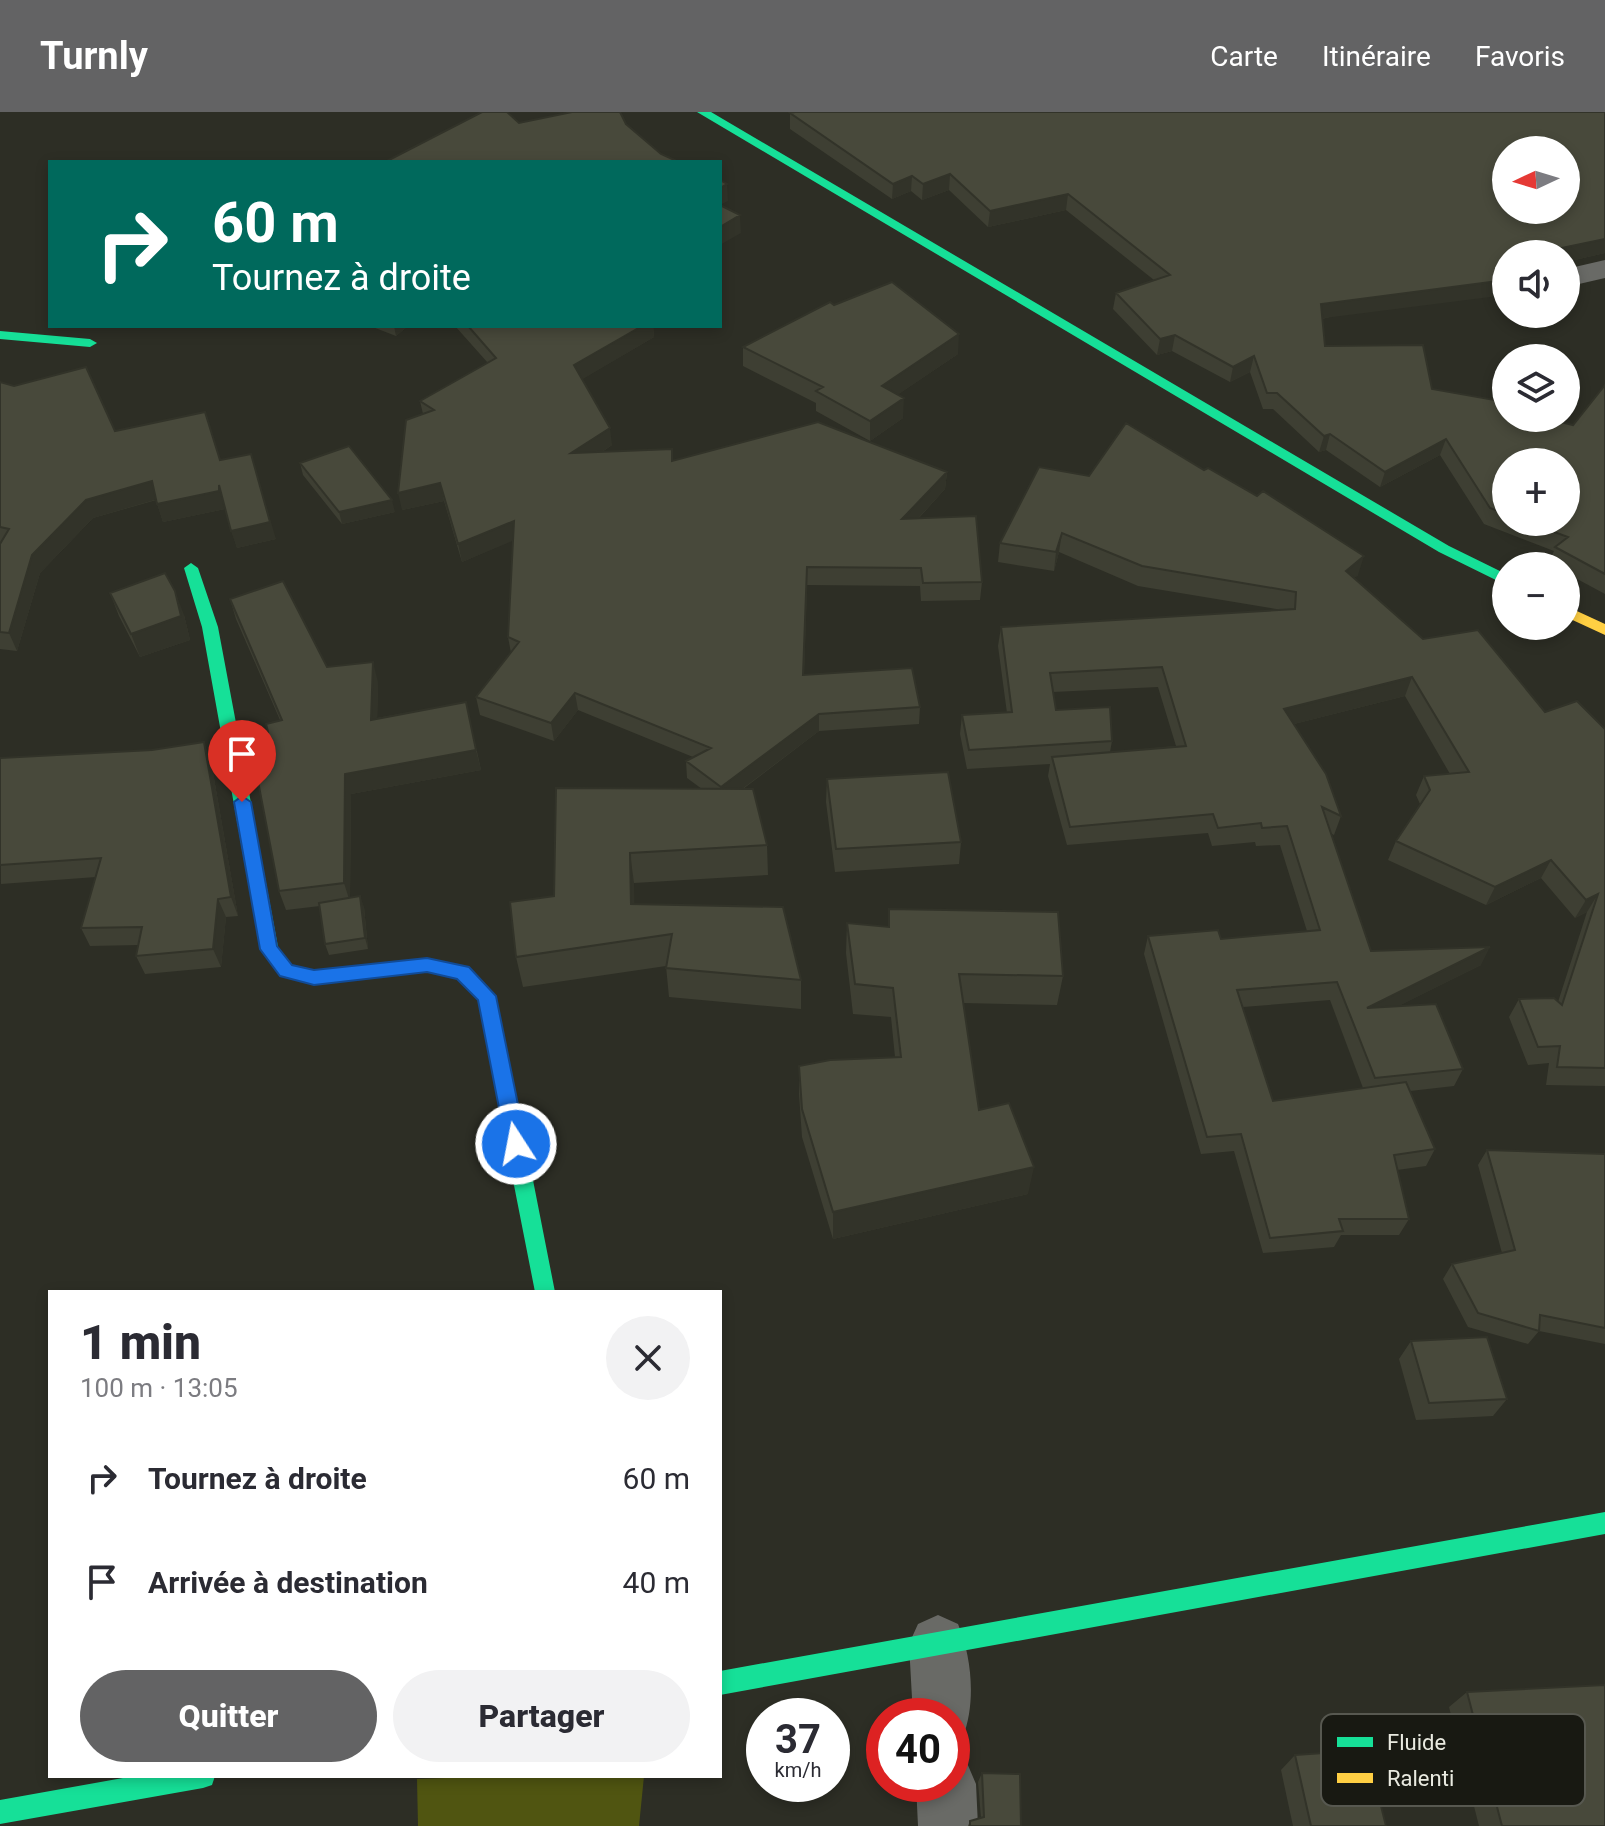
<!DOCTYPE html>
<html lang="fr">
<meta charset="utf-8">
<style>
body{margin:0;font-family:Roboto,sans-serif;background:#f2f2f3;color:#2b2b33;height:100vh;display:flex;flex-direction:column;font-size:30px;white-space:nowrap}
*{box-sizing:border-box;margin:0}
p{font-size:26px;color:#7c7c81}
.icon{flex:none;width:44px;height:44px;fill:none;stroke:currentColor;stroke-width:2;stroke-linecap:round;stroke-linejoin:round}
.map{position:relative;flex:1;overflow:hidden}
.panel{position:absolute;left:48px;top:1178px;width:674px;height:488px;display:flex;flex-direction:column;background:#fff;border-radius:0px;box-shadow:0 4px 12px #0003}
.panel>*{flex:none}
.guide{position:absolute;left:48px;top:48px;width:674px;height:168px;border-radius:0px;box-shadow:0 4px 12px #0003;background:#00695c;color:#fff;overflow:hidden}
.needle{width:52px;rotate:266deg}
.fabs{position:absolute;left:1492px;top:24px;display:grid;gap:16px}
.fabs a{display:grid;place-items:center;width:88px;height:88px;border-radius:50%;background:#fff;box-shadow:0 4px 12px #0003;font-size:40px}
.speed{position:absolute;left:746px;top:1586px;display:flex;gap:16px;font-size:40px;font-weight:700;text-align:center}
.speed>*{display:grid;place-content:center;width:104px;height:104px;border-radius:50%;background:#fff;box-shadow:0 4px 12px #0003;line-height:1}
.speed small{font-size:20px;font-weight:400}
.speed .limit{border:12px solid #d22;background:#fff;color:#111}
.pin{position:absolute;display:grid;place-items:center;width:68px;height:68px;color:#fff;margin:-82px -34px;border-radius:50% 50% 50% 0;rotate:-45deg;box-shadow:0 0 8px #0007}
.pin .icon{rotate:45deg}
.me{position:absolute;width:88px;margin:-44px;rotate:349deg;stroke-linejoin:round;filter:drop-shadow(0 0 6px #0008)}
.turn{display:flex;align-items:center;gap:28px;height:168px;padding:0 32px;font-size:36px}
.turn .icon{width:104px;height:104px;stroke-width:2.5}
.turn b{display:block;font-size:56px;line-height:68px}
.round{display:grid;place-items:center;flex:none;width:84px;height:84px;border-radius:42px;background:#f2f2f3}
.summary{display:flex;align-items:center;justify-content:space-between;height:136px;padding:0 32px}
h1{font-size:48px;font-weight:800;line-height:60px}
.button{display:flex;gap:16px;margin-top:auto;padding:16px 32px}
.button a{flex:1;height:92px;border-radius:48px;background:#636364;color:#fff;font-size:32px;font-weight:800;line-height:92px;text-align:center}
.button a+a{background:#f2f2f3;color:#2b2b33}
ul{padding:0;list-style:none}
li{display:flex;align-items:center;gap:24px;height:104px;padding:0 32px}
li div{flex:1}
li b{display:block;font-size:30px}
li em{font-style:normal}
header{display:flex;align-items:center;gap:48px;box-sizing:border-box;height:112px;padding:0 40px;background:#636364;color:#fff}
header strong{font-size:38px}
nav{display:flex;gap:44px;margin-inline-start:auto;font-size:28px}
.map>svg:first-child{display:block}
.green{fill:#505511}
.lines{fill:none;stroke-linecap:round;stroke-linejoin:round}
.street{fill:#696a66;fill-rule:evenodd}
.fast{fill:#16e098;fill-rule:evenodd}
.slow{fill:#ffcf43;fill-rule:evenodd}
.wall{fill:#3e3f33;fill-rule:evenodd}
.shaded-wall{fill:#323329}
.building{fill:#48493b;stroke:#323329;stroke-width:2;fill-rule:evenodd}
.route{fill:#1a73e8;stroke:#114b97;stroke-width:2}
.key{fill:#181912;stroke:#575850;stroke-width:2}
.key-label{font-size:22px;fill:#e9eae0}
</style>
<header>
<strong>Turnly</strong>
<nav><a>Carte</a><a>Itinéraire</a><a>Favoris</a></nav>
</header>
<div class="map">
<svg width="1605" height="1714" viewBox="0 0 1605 1714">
<rect width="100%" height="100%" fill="#2d2e25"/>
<path class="green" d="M502,1664H644L639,1714H418L417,1667Z"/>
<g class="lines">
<path class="street" d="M1605,148V166L1566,175V157Z
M938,1503L958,1512C972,1545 976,1591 963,1625L952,1629V1604H913L909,1532L918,1512Z
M952,1645L967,1651L976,1672L978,1714H918L916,1672H952Z"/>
<path class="fast" d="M697,0H711L1449,434L1506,462V473L1439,440Z
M0,219L90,227L97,231L90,235L0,227Z
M191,451L198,456L218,515L278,835L292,853L314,859L399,849L405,851L408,856L405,861L314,873L280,864L260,837L202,515L184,456Z
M521,1049L528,1052L531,1058L555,1180H535L511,1058L514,1052Z
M1605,1400V1422L720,1583V1559Z
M134,1664H215L212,1673L203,1676L0,1712V1688Z"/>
<path class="slow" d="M1566,494L1605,512V523L1566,505Z
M427,846L468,855L496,884L531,1058L528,1064L521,1067L514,1064L511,1058L479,887L457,866L427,860L399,863L393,861L390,856L393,851Z"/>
</g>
<path class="wall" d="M790,1L1605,141L1566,150V142L1322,207L1325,234L1506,306L1573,313L1605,273V482L1566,461V454H1554L1548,451L1554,439L1484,412L1440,343L1380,375L1326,338L1319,340L1273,297H1263L1250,260L1230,270L1172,239L1157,243L1113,197L1116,181L1154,168L1066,98L988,115L949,78L922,88L911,79L892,87L790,17ZM1506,350L1566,410H1506Z
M834,193L958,242L897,283L903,306L870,329L816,299V291L743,254V235Z
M370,214H408L396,224Z
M455,214H653L654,225L582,267L612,333L602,340L672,337L673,349L947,360L945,377L918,407L982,470L980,488L921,489L920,474L807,473L804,563L920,595L919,612L819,619L743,677L767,733L768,763L634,771V793L801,868V897L669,885L666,854L523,875L516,845L554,784L702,677L687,666L686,649L693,645L578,598L554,629L480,603L476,585L511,541L508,525L513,428L462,450L444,389L402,398L423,302L420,289L488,251Z
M0,270L115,319L220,348L276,427L237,436L225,397L163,410L156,388L93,406L40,461L17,539L0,537Z
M300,351L395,400L342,412L303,363Z
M1039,355L1358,463L1354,466L1423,527L1545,600L1605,617V974L1546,973L1549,951L1528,953L1509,905L1519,887L1558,890L1587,800L1575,806L1541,766L1486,793L1388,748L1396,729L1420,692L1416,683L1424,664L1450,662L1405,584L1294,612L1341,704L1334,723L1330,721L1371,839L1481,853L1398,894L1463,957L1454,974L1410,979L1435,1037L1426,1054L1397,1058L1409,1107L1399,1123H1341L1334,1135L1263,1141L1234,1039L1201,1042L1144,842L1148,824L1221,827L1307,819L1280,733L1256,734L1255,730L1212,734L1208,721L1067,733L1048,664L1050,652L967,657L960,622L962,603L1007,601L998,534L1001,515L1282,498L1138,474L1059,440L1054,459L998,450L1000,431ZM1158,575L1176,634L1110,640L1112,629L1056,598L1053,580ZM1330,888L1363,976L1273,989L1243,895Z
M110,481L184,503L190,528L140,545L119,504Z
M230,487L327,555L378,570L377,606L466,590L481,658L351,682L350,786L364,795L368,837L329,843L325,832L320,794L286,798L279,779L268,620L280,608L236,507Z
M0,646L211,649L238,804L226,805L221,855L145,862L136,844L139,833L90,834L81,816L96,765L1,772Z
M827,667L961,730L959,752L835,760L826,690Z
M889,797L1063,864L1057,893L963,891L979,998L1028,1082L833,1127L802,1025L799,982V954L895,945L891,905L853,902L846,841L847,811L888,815Z
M1487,1038L1605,1042V1232L1539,1219L1528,1232L1468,1215L1443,1167L1452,1152L1502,1141L1478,1053Z
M1411,1229L1507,1287L1493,1304L1416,1308L1399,1247Z
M1467,1580L1605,1714H1479L1449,1595Z
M1295,1643L1386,1714H1293L1281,1658Z
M982,1661L1021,1714H968L970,1709L981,1706L978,1670Z"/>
<path class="shaded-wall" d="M950,62L949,78L922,88L923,72Z
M912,64L911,79L892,87L893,72Z
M727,72L728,89L720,93V76Z
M1068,82L1066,98L988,115L990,99Z
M740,103L741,121L720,133V115Z
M1605,127V141L1566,150V142H1533Z
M1506,168V183L1317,207L1321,192Z
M394,214H408L396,224Z
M642,214H653L654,225L576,271L574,253Z
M959,222L958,242L881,294L882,274Z
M1175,223L1172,239L1157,243L1160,227Z
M1254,244L1250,260L1230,270L1233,255Z
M904,286L903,306L870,329V309Z
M610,316L612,333L573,359L571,341Z
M1330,322L1326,338L1319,340L1324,324Z
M1446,327L1440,343L1380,375L1385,360Z
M256,360L276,427L237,436L231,419Z
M947,360L945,377L901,425L902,407Z
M152,369L158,387L93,406L40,461L17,539L9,521L32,443L86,388Z
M440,371L444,389L402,398L398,381Z
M219,373L225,397L163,410L157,392Z
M392,388L395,400L342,412L339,400Z
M514,409L517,427L462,450L458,432Z
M1062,421L1059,440L1054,459L1056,440Z
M1364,444L1358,463L1340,478L1346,459Z
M175,479L184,503L190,528L140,545L131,522Z
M373,550L378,570L377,627L371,608Z
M1412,565L1405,584L1278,616L1284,597Z
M575,581L578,598L554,629L551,611Z
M819,602V619L722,692L721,675Z
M204,630L211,649L238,804L231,785Z
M476,638L481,658L351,682L350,790L344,771L345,662Z
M630,741L634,771L635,823L631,792Z
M1551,748L1541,766L1486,793L1495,775Z
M1598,782L1587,800L1575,806L1586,788Z
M360,784L364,795L368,837L365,826Z
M218,787L226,805L221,855L213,837Z
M1490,835L1481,853L1359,914L1367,896Z
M1034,1055L1028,1082L833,1127V1100Z"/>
<path class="building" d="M482,0H507L519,11L572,0H620L626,12L661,42L679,50H385Z
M795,0H1605V127L1533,142H1506V168L1321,192L1325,234L1423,233L1432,277L1506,290V306H1545L1573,313L1605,273V462L1555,435L1568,425L1527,410H1566V350H1506V402L1490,396L1446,327L1385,360L1330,322L1324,324L1277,281H1267L1254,244L1233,255L1175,223L1160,227L1116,181L1170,163L1068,82L990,99L950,62L923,72L912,64L893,72L790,1ZM1506,38H1566V98H1506Z
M720,68L727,72L720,76Z
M720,93L740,103L720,115Z
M892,170L959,222L882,274L904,286L870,309L816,279L823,275L743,235L830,190L834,193Z
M468,214H642L574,253L610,316L571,341L672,337V349L818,310L947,360L902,407L976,404L982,470L923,471L921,456L807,455L803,563L912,556L920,595L819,602L721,675L686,649L711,636L575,581L551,611L476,585L519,530L508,525L514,409L458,432L440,371L398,381L406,308L434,298L420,289L496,246Z
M86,255L115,319L205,300L220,348L251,342L270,410L231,419L219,373V379L157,392L152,369L86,388L32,443L9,521L0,520V432L9,417L0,415V270L14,274Z
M1126,311L1204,358L1208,356L1257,384L1263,379L1364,444L1346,459L1423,527L1478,518L1545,600L1577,589L1605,617V956L1557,955L1560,934L1538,935L1519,887L1554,886L1562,893L1598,782L1586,788L1551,748L1495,775L1396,729L1430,678L1424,664L1469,660L1412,565L1284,597L1326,662L1341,704L1322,695L1371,839L1490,835L1367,896L1436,892L1463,957L1375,966L1337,870L1237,878L1273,989L1406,970L1435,1037L1394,1043L1409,1107H1339L1343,1119L1270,1126L1241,1022L1207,1025L1148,824L1218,818L1221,827L1320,818L1287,714L1262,716L1261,711L1218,716L1213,702L1070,715L1052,645L1186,634L1162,555L1050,561L1056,598L1110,595L1112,629L969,638L962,603L1012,600L1001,515L1295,497L1296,480L1142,454L1062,421L1056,440L1000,431L1039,355L1089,364Z
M349,334L392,388L339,400L300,351Z
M165,461L175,479L181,504L131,522L110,481Z
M283,469L327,555L373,550L371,608L466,590L476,638L345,662L344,771L279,779L249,622L268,620L266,612L282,608L230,487Z
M204,630L231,785L218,787L213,837L136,844L142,815L81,816L101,746L0,753V646L152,638Z
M948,660L961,730L836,737L827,667Z
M556,676L753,677L767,733L630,741L631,792L783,795L801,868L666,856L672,822L516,845L510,790L554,784Z
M360,784L365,826L325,832L319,791Z
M889,797L1058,800L1063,864L959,862L979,998L1009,991L1034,1055L833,1100L802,997L799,954L830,948L901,945L893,876L855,872L847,811L889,815Z
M1487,1038L1605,1042V1216L1540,1203L1539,1219L1478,1201L1452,1152L1515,1138Z
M1487,1225L1507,1287L1429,1291L1411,1229Z
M1605,1573V1714H1502L1467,1580Z
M1367,1638L1386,1714H1311L1295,1643Z
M982,1661L1020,1662L1021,1714H970V1709L984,1705Z"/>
<path class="route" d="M242,684L251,690L277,834L292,853L314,858L427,846L469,855L496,884L526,1032L523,1038L516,1041L506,1032L478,888L457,867L427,860L314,873L280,864L260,837L234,690Z"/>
<rect x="1321" y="1602" width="264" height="92" rx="12" class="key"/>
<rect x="1337" y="1625" width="36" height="10" fill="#16e098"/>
<rect x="1337" y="1661" width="36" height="10" fill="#ffcf43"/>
<g class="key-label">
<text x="1387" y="1638">Fluide</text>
<text x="1387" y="1674">Ralenti</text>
</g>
</svg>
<div class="fabs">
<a><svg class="needle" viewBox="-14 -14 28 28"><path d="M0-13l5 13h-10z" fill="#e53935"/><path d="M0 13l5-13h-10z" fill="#7c7c81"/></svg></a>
<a><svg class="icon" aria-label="sound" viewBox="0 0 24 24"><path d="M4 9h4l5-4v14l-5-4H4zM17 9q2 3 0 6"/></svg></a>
<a><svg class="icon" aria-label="layers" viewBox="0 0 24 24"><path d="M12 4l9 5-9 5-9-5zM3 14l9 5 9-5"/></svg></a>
<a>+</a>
<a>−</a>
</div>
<div class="speed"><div>37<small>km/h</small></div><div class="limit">40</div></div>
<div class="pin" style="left:242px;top:690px;background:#d93025"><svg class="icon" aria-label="arrive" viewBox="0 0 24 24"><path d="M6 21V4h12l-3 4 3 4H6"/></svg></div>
<svg class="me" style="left:516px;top:1032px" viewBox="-20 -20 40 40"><circle r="17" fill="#1a73e8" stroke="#fff" stroke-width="3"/><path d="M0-11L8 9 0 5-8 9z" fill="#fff"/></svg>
<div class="guide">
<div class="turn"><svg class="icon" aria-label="right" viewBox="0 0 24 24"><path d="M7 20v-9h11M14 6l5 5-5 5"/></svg><div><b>60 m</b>Tournez à droite</div></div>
</div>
<section class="panel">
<div class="summary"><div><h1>1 min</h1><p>100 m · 13:05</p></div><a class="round"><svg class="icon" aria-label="close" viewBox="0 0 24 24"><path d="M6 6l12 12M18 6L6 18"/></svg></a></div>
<ul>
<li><svg class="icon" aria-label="right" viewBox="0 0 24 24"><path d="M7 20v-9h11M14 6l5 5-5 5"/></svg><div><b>Tournez à droite</b></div><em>60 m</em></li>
<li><svg class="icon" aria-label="arrive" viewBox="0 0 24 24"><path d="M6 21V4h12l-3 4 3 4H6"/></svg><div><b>Arrivée à destination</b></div><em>40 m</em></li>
</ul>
<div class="button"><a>Quitter</a><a>Partager</a></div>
</section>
</div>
